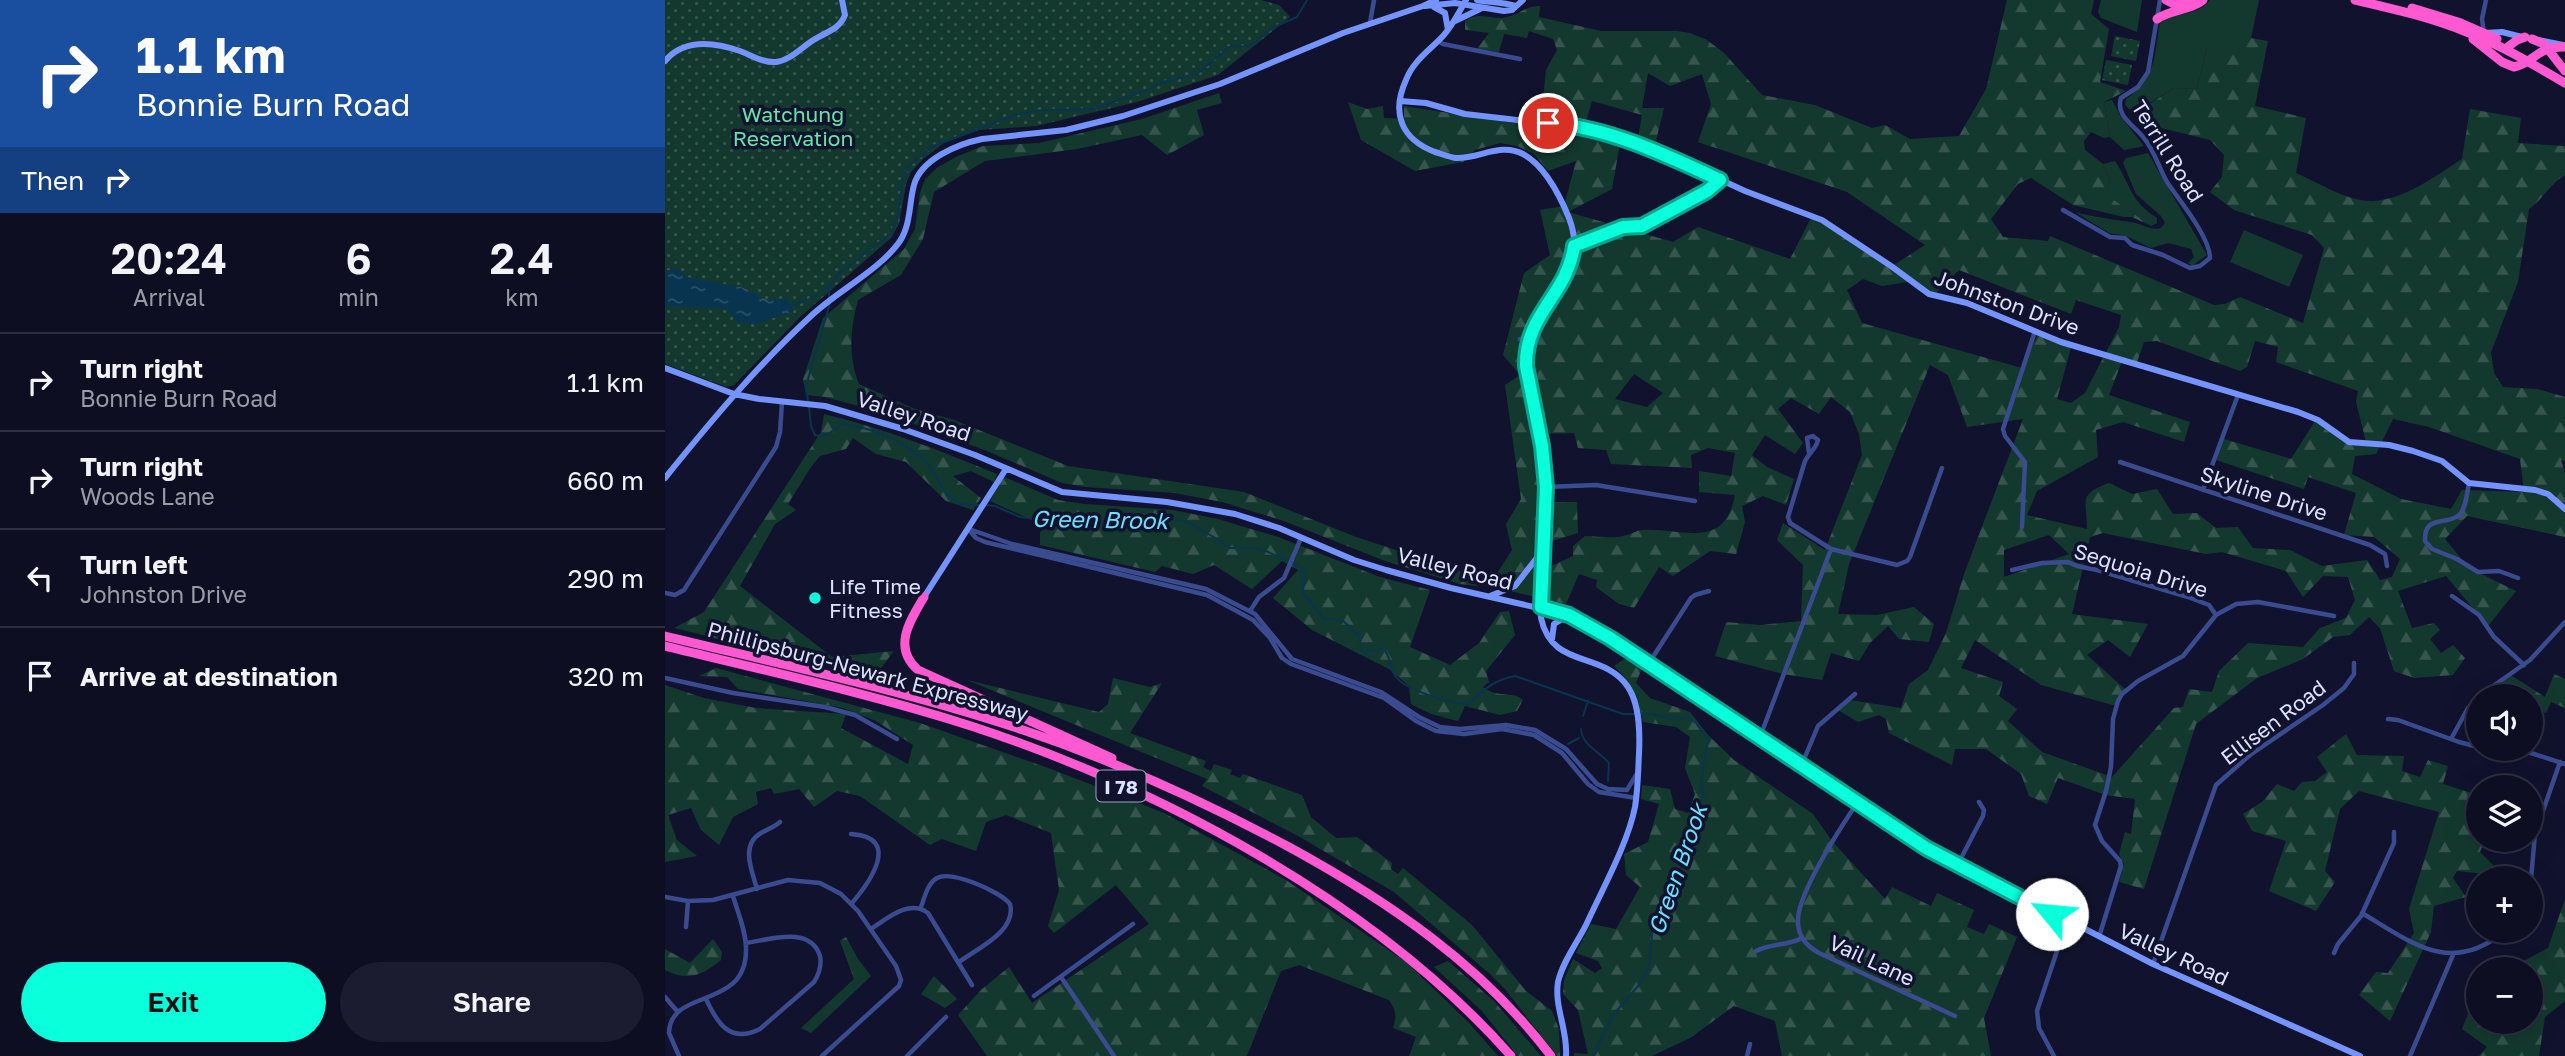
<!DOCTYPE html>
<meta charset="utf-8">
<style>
body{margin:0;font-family:"Golos Text",sans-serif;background:#1b1c2f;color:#f1f3f6;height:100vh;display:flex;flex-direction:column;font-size:26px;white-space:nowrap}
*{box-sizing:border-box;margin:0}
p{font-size:23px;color:#9a9ca5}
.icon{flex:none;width:38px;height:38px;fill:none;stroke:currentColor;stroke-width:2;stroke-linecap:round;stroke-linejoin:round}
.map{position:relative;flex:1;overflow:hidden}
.drawer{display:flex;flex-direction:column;background:#0d0e22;width:665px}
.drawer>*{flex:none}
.top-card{background:#1a4fa0;color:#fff;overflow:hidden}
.buttons{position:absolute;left:1801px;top:684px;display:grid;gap:14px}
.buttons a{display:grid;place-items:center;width:77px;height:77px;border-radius:50%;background:#0d0e22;box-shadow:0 7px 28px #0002,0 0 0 2px #2d2e40;font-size:35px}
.pin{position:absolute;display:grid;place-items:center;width:60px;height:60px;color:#fff;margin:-30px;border:4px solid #fff;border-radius:50%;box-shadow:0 2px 7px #0007}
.me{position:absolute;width:77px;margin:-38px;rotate:298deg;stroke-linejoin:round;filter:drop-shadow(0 0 5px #0008)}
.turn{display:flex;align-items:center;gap:24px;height:147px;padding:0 21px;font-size:32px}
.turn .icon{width:91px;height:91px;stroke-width:2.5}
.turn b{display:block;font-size:49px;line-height:60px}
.then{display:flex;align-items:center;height:66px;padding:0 21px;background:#0003;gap:14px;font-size:26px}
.eta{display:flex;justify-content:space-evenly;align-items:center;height:119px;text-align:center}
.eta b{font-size:42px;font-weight:600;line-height:49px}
.primary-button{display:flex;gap:14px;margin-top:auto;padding:14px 21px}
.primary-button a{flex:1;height:80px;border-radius:42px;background:#0affdb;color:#111;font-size:28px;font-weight:600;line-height:80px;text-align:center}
.primary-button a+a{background:#1b1c2f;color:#f1f3f6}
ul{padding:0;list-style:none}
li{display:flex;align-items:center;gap:21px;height:98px;padding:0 21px;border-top:2px solid #2d2e40}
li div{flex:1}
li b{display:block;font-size:26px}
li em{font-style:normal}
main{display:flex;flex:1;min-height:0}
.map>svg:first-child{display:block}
.green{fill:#13392e}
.forest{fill:url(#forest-firs);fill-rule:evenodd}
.park{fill:url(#park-dots)}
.water{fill:url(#water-ripples)}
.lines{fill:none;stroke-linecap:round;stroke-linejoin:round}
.stream{stroke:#09344f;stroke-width:2}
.street{stroke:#3a4c8f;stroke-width:4.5}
.secondary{stroke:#7593ff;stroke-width:6}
.highway{stroke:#ff59d1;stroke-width:9}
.route-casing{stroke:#06a68e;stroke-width:18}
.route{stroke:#0affdb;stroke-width:12}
.poi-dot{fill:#0affdb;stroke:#11132e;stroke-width:2.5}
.labels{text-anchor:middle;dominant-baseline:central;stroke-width:7;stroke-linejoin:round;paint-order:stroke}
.shield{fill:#11132e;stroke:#a0a4c0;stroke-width:2}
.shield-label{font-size:19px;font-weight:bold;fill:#dee2ff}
.park-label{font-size:21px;fill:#63e6a5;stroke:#11132e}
.street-label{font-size:21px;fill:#dee2ff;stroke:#11132e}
.poi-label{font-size:21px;fill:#dee2ff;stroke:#11132e;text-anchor:start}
.water-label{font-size:23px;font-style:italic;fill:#6cdfff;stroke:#11132e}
</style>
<main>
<section class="drawer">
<div class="top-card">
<div class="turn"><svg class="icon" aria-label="right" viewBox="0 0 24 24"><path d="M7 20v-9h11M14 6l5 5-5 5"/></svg><div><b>1.1 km</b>Bonnie Burn Road</div></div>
<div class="then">Then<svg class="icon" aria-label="right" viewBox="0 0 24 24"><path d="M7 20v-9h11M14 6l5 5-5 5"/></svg></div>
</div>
<div class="eta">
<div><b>20:24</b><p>Arrival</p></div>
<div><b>6</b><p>min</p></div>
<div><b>2.4</b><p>km</p></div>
</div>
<ul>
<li><svg class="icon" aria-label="right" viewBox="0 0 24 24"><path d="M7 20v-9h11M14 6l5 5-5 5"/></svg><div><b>Turn right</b><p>Bonnie Burn Road</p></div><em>1.1 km</em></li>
<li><svg class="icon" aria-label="right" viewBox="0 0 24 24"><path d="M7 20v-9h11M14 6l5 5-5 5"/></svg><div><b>Turn right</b><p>Woods Lane</p></div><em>660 m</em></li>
<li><svg class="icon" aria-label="left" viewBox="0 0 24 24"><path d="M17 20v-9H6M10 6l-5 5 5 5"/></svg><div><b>Turn left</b><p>Johnston Drive</p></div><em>290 m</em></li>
<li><svg class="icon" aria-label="arrive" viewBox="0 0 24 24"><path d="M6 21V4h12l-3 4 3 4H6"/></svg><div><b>Arrive at destination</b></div><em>320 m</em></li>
</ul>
<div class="primary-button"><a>Exit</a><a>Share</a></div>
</section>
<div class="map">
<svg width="1900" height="1056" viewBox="0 0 1900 1056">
<defs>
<pattern id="forest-firs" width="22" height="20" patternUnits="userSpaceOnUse" patternTransform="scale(1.75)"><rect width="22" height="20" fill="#13392e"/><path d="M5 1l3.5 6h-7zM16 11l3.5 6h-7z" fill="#35554d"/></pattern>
<pattern id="park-dots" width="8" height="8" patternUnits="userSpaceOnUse" patternTransform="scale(1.75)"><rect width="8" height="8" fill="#13392e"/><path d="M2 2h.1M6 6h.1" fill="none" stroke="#35554d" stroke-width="1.8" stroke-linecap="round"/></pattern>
<pattern id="water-ripples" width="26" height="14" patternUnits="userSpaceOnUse" patternTransform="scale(1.75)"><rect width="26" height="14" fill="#09344f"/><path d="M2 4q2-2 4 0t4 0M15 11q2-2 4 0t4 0" fill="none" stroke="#2c5169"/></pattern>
</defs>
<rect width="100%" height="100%" fill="#11132e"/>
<path class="green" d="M1436,0H1477L1472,32L1436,18L1433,12Z
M1545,0H1594L1586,38L1572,54L1542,47L1532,89L1509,88L1483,104L1480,124L1460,105L1461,99C1492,77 1489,56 1495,22C1512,11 1532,17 1545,0Z
M1447,100L1456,117L1479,146L1459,150L1445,137L1439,102Z
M1483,153L1542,255L1527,266L1523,263L1529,257L1526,249L1503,243L1486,248L1461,236L1444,233L1410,212C1428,217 1446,219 1465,222C1477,223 1484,231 1496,228L1500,223L1496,216L1471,194L1458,163L1461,158Z
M1450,161C1466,185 1465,201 1492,218V223L1486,226L1435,191L1445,182L1438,164Z
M1579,230L1638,255L1624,287L1565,262Z"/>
<path class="forest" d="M1342,0H1429L1426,14L1444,29L1435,82L1461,91L1439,102L1445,137L1439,138L1426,132L1419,141L1420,150L1438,164L1445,182L1436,191L1486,226L1467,217H1459L1408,205L1366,178L1353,184L1326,219L1338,237L1383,241L1385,236L1549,305L1560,304L1575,297L1638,323L1659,248L1647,235L1569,210L1545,192L1557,177L1559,155L1545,140L1480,124L1483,105L1509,88L1532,89L1542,47L1572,53L1586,38L1603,41L1590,106L1641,118L1631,173C1654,183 1683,202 1708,201C1739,200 1772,175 1797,159L1805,109L1856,118L1853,143L1899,146L1900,143V175C1885,184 1878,199 1864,209L1853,282L1826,352L1829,373L1838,387L1872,389L1900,397V461L1896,460L1900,473V537L1802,516L1780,539L1804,568L1851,591L1823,626L1781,576L1733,591L1747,628L1769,623L1775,630L1765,639L1776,653L1788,645L1800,658L1788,675L1749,678L1729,671L1715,628L1704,617L1685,635L1668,637L1638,659L1592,678L1531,724L1479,889L1454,882L1459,864L1454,854L1460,832L1466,834L1470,799L1441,795L1393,778L1382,804L1364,796L1356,774L1321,749H1290L1287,765L1224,733L1221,719L1214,715L1193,722L1173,710L1185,700L1236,708L1244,684L1263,670L1281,633L1299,574L1358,419L1302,427L1283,375L1265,365L1184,564L1173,614L1212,615L1249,607L1269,624L1264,642L1234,639L1223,626L1205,643L1194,661L1166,653L1157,680L1118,674L1050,656L1061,622L1095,625L1136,621L1138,565L1112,540L1118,523L1160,550L1197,455L1194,434L1185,412L1166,397L1154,414L1126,398L1113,409L1138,443L1130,454L1100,435L1087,455L1102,467L1129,479L1121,505L1098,496L1077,506L1080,522L1071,554L1045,551L1008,576L994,567L969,608L954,604L931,587L932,580L914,574L901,604L824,586L847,550L841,524L856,499L840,385L855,375L838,355L859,273L885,255L875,210L899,206L911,161L883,171L869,154L852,146L835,143L810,150L798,162L750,171L696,140L683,102L702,109L718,106L719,118L739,119V106L848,123L878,98L881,70L892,50L888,39L864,31L862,38L839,34L834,52L812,49L824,33L800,30V21C813,11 824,19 838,18C854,16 858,6 875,6L874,17L936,31H1012L1025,33L1042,40L1059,53L1097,95L1150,105L1207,128L1220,125L1245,139L1294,136L1321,89ZM983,73L1005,86L1037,74L1046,104L1033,142L1182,192L1260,245L1229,265L1148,214L1125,259L1033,227L1008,242L903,212L947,189L956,138L919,128L927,101L977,115L972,144L989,149L999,108H977ZM1294,270L1406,314L1411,300L1456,315L1454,327L1420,393L1406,403L1392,399L1407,344L1374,332L1357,368L1197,323L1182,290L1198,279L1217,286L1248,281L1269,295ZM1492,341L1575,371L1582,367L1590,341L1613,347L1611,362L1693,391L1691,402L1701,442L1679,438L1652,418L1626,459L1559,439L1551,460L1639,489L1643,477L1691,493L1679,535L1709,537L1735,559L1727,577L1715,580L1702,560L1657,566L1625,550L1588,548L1573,527L1551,528L1532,513L1508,514L1492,489L1467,494L1444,483C1412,495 1422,500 1422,529L1362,515L1372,491L1433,457L1431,430L1458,422L1519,442L1525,422L1444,395L1457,361L1471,365L1479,342ZM969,374L998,393L982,407L950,399ZM1728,419L1764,427L1855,459L1859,492L1797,490L1786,509L1736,499L1687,474L1690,456L1711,454ZM909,433L913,448L941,450L946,464L1027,468L1026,455L1043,448L1070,453L1066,476L1034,471V492L1070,495C1060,551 1017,528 978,530C971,530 965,535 958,536C946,539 932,536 920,536L908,546V556L884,567V542L913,533L912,502H880L873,434ZM1438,533L1541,554L1557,552L1621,571L1638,597L1658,576L1683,577L1690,600L1681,618L1655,628L1638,647L1583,643L1554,671L1547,692L1524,689L1518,707L1509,708L1447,777L1377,752L1343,721L1352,709L1334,696L1338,682L1296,668L1310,640L1376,685L1451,706L1461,690L1422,655L1443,640L1465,657L1483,624L1407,614L1425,537ZM1384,535L1404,554L1339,577V550Z
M554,93L557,103L532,110L539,135L502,155L477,135L412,149L320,161L269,192L258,239L236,275L193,300C185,329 183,356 194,384L250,409L289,420L403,466L579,492L691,537L814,577L812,586L795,584L720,561L619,521L557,502L510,493L421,487L397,483L322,451L217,412L160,397L141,395L138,379L158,318L239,249L250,229L255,193L260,179L273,167L293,156L318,146L374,143L477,119Z
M159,414C218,428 276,451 332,474L329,482L306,471L288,476L316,498L308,510L281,501L241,462L211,454L188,438L181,449L155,456L146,467L123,504L131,510L110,524L75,586L167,657L229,651L209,677L9,628L39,612L156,432Z
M339,477L393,500L419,504L508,510L553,519L613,537L715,577L765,590L745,647L785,665L814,643L835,612L844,611L850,635L821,671L824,682L818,687C833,699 846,690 858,700L852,711L835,715L800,706L793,721L766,714L746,704L744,686L724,669L647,630L608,598L633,570L617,561L587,589L549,565L528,574L497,566L490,572L375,545V532L382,527L325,501Z
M961,658L977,668L971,683L985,698L1025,712L1043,735L1069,760L1148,814L1167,841L1220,899L1227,887L1266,906L1272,893L1309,910L1302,927L1319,934L1324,924L1352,937L1319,1018L1326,1056H1117L1110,1021L1069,1006L1025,1038L987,1056H909V1053L923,1054L913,1010L898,994L899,980L908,959L930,973L937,968L933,961L911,953L926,924L951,929L975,887L961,875L959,854L983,842L994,804L976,799L977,785L1005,789L1010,809L1023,813L1030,794L1020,768L1025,737L1011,727L978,722C974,698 967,683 949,666Z
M51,668L255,723L386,769L499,813L621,880L741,962L804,1023L833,1056H744L751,1037L728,1028C732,1016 731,1010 724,1000L634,965L616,971L582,1056H322L293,1015L317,989L344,967L367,1003L484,924L451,885L389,933L383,926L394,890L386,833L341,815L321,822L311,851L277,839L265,845L195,796L172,791L149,807L134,789L109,794L106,788L91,792L93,804L68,817L54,845L36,830L26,808L3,815L12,840L32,856L0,862V685L39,698L91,708L181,714L176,728L243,764L248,745L211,721L178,708L73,689L62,677L34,676Z
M1844,674L1880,697L1889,674L1900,679V708L1886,702L1881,713L1870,710V705L1866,704V696H1835L1824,687Z
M448,678L485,687L497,683L465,733L541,761L538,767L546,771L549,764L567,770L565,774L575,778L578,774L637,795L646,817L671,838L692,837L727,863L726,869L733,874L738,868L807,925L861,991L887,1011L894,1029L895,1056H892L840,989L825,974L729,892L633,836L537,786L542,779L302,680L434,712L443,704Z
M1681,734L1692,755L1739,756L1737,771L1755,777L1763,760L1783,766L1778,784L1813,795V840H1820L1815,852L1830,867V875L1792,871L1788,878L1801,897L1769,906L1766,932L1725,1021L1694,995L1711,972L1723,973L1749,933L1744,909L1774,812L1694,791L1675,809L1660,871L1670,882L1651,911L1604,891L1621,841L1587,831L1578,814L1597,802L1612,784L1629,791L1637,782L1650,781L1662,772L1652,757Z
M1900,899V1001L1880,1017L1874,1056H1814L1822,1047L1797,1029L1813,989V1022H1866V970L1843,969L1883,948Z
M181,937L193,959L206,976L146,1033L136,1028L189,979L175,941Z
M48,939L57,952L56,960C38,975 23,982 0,970V949L25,963Z
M783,961L829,1001L876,1056H853L817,1011L769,967Z
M269,976L292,999L280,1008L256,994Z"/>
<path class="park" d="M0,0H596L614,5L625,17L553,75L472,102L371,126L314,130L279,143L258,159L246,172L241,184L234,224L226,238L135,317L69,385L62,387L0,364Z
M1450,36L1475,41L1471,61L1446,56Z
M1441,60L1467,65L1463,85L1437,80Z"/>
<path class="water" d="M12,268L22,277L76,287L103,300L122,298L129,311L91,324L72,322L62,309L0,306V283L4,281H0V271Z"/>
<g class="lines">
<path class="stream" d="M164,298V288L173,274L225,234L232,220L238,178L244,166L268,146L350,115L379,110L429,109L485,89L497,82L532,74L564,47L585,46L609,27L632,17L642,0
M125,306L143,300L163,288
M143,401L141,386L165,303
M144,407L146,426L150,435C161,438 169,430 177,424C205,427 240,441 260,461C272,472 277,497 294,503C300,506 308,504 315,505
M321,505L330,506L355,517L374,519L424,522L499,518L513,520L526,524L552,539L564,548H591L601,551L636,567L639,574L638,593L659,619L677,620L695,636L696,650L700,652L718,648C727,657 723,668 731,677C742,691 785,703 803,704C821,689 826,681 850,676L958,714H969
M918,716L923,701
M916,729C916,744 935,752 944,763L943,781
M903,744L914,738
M928,1056L949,1014L973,986L984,968L988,924L1008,892L1019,859L1028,819L1039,800L1036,779L1043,740L1031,723L1024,718L1006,719L988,714H975"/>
<path class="street" d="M705,23L709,0
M1819,33L1817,19L1821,0
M773,41L778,44L855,59
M1398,210L1445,237L1460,238L1467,245L1498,255L1525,268L1535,266L1545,258C1545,237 1514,200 1502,182C1494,168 1489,150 1479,138C1469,125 1450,116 1456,98L1473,87L1483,72L1495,0
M909,245L958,227L977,226L1042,191L1055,180
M855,339L863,341
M1144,453L1142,438L1148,436L1153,440C1151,449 1144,453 1140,461L1123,517L1125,523L1166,549L1232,565L1242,561L1245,557L1277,468
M1455,462L1705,545L1720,554L1722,566
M1804,483C1802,492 1801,511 1793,516C1780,525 1759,515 1760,541L1767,549L1792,559L1813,572L1834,571L1853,578
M881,487L931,485L1030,501
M1538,490L1573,395
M1357,527L1360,462L1340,436L1338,429L1370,331
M304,529L347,544L541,589L590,614L627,659L716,692L754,717L775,727L795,729L841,725L870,730L901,749L932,784L943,789L962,790L971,775
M304,530L311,538L320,542L542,595L588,620L605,638L617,658L626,664L719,698L751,721L771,731L799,734L837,729L869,735L897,753L923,784L934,792L971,798
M1347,570L1377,563L1403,562L1412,566L1432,570L1523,597L1544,605L1551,615
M0,593L10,595L19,590L111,447L115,432L117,402
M1787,596L1814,615L1829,637L1859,665
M585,611L594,597L619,578L636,538
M984,663L1026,598L1030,595L1044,591
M0,678L68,693L160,707L190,715L232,739
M1814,696L1865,660L1900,622
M1723,719L1733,720L1794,742L1813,747
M1095,737L1166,549
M1786,739L1803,708L1813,697
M1832,749L1866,753L1900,764
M1137,764L1153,726L1190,694
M1192,803C1176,827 1130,896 1133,924C1134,937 1143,947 1154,953L1290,1016
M186,834C237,837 205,882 187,903
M1293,864L1318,816L1319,810L1314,802
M1866,879L1870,834L1895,762
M92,889C87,871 75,845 96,833C103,829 109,827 115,822
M0,897L23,901L48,900L123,880L155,883L176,894L193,911L231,966L236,980L234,986L157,1056
M256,907C260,897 262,884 272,878C287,870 336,892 345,904C352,931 313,948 294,962
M1697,913C1747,943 1786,976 1840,931
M21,927L23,901
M206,929C223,918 244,899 263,913L307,985
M1434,937L1456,866L1455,861L1437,841L1430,825L1441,791L1446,767L1448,719L1453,701L1457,694L1473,681L1518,656L1551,615L1571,604L1593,602L1669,616
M1091,951C1106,943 1123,946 1137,938
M1669,953L1673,944L1696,916L1729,843V832
M1488,964L1551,785L1585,755L1658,705L1679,688L1689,674V663
M396,977L449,1056
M369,996L468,924
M0,997L12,1011
M41,999C52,1023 65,1044 95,1029L149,982C154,974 157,966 155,956C145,925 104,940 81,943
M14,1056L4,1033C5,987 82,1011 81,949C81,931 73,913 68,896
M242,1056L281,1017
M1082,1056L1085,1044
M1389,1056L1374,1028L1372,1011L1402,921
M1745,1056L1788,955"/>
<path class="secondary" d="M801,0C794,12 788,25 778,36C765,50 748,61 741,80C726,113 736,139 770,152C777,154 784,157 791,158C814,159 835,142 858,154C880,166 895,196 904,218C926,275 873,296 863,343C855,380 878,444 881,485C884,529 873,574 876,618C887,670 938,650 963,687C975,705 975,733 974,754C973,771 973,789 970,807C963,843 937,890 921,925C912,943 898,961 893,982C889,1007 903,1030 901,1056
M812,0C821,2 845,3 850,6
M760,6L790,3L839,11L847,10L858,0
M769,7L780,13L783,30
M790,21L815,9
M1819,33L1837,32L1857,37
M1874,40L1898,45
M0,61C19,38 49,42 75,51C86,55 98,63 111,62C127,60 138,45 152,38C164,31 175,28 180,15L177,0
M735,101L761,103L800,114L905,126L963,142L1028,167L1080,191L1157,220L1226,266L1264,294L1302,303L1396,342L1633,412L1653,420L1684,442L1724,445L1748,451L1777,461L1804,483L1870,490L1883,494L1900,509
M0,368L69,394L94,399L160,406L238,429L310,455L397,492L502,502L570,514L614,528L689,560L721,570L786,588L904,615L966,651L1261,847L1488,964L1695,1056
M0,478C46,421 92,366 146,316C171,292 216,269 235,241C246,224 244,203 249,185C256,159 293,144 317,139L401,130L458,116L555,84L678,33L758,6L771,0
M825,596L850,586L878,550
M259,597L341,469
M887,639L889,624L904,615"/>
<path class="highway" d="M1501,0L1517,8
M1511,0L1519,2L1526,0
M1690,0C1729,9 1768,18 1804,33C1838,46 1869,65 1900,83
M1747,8L1793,22L1832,39
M1492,19C1506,9 1525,11 1538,0
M1808,39L1837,62L1849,67C1871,62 1871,46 1900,47
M1867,39L1879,44L1900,71
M1840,49L1852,40L1860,37
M259,597C245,621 227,647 253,670L447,758
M0,636C120,665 241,691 358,730C450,761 538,801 624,847C723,901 817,965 886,1056
M0,646C102,671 206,694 306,726C498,789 712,904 846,1056"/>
</g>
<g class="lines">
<g class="route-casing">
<path id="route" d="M883,123C943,127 1001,155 1055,180L1042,191L977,226L958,227L909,246C902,296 860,313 861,366L877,446L881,487L876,607L904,615L945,638L1261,848L1387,914"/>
</g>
<use href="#route" class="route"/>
</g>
<circle class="poi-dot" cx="150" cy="598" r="7"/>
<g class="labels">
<rect class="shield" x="431.5" y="770.5" width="49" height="31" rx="5"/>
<g class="shield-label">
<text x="456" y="786">I 78</text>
</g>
<g class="park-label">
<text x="128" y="114">Watchung<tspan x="128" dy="24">Reservation</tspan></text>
</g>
<g class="street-label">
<text transform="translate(1503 151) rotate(58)">Terrill Road</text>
<text transform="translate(1342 302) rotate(20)">Johnston Drive</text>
<text transform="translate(249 416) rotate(18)">Valley Road</text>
<text transform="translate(1599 493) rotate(18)">Skyline Drive</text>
<text transform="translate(790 568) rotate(14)">Valley Road</text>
<text transform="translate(1476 570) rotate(17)">Sequoia Drive</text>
<text transform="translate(203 671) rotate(15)">Phillipsburg-Newark Expressway</text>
<text transform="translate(1608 722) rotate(-37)">Ellisen Road</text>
<text transform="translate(1509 954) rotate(25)">Valley Road</text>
<text transform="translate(1207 960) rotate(25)">Vail Lane</text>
</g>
<g class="poi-label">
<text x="164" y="586">Life Time<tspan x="164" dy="24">Fitness</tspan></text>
</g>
<g class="water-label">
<text transform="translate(435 519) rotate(1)">Green Brook</text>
<text transform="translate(1012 869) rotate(-71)">Green Brook</text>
</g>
</g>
</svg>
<div class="buttons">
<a><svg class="icon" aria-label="sound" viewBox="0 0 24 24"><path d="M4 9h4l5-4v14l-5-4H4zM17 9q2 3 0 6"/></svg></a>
<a><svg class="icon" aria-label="layers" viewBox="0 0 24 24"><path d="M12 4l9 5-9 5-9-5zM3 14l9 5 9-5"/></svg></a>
<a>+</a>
<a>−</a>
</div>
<div class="pin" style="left:883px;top:123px;background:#d93025"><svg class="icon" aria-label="arrive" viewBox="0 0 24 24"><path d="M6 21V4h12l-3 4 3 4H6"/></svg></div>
<svg class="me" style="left:1387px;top:914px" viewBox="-20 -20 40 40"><circle r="19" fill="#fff"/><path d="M0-13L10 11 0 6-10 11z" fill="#0affdb"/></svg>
</div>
</main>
